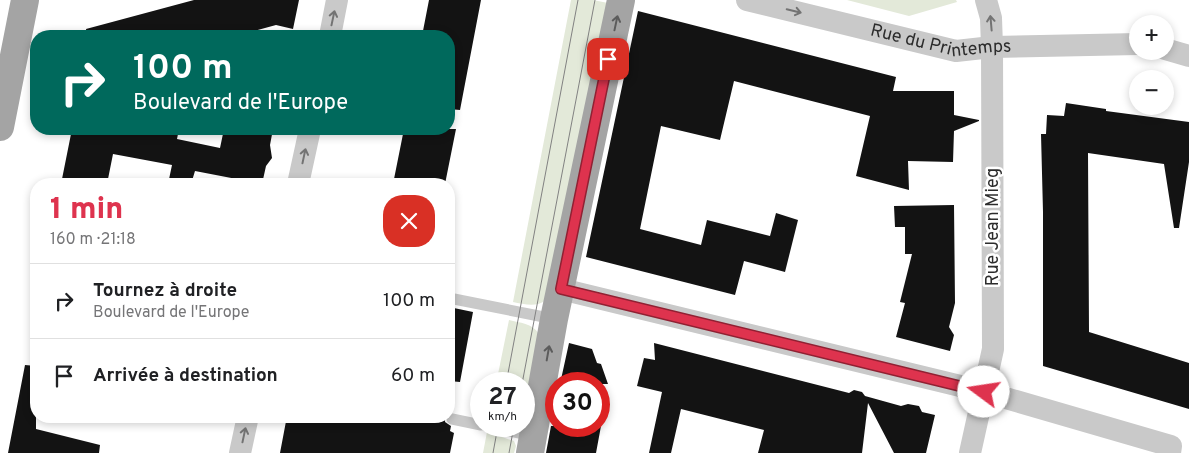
<!DOCTYPE html>
<html lang="fr">
<meta charset="utf-8">
<style>
body{margin:0;font-family:Overpass,sans-serif;background:#f2f2f2;color:#202124;height:100vh;display:flex;flex-direction:column;font-size:19px;white-space:nowrap}
*{box-sizing:border-box;margin:0}
p{font-size:16px;color:#757577}
.icon{flex:none;width:28px;height:28px;fill:none;stroke:currentColor;stroke-width:2;stroke-linecap:round;stroke-linejoin:round}
.map{position:relative;flex:1;overflow:hidden}
.side{position:absolute;left:30px;top:178px;width:425px;height:245px;display:flex;flex-direction:column;background:#fff;border-radius:20px;box-shadow:0 2px 8px #0003}
.side>*{flex:none}
.top-card{position:absolute;left:30px;top:30px;width:425px;height:105px;border-radius:20px;box-shadow:0 2px 8px #0003;background:#00695c;color:#fff;overflow:hidden}
.tools{position:absolute;left:1129px;top:15px;display:grid;gap:10px}
.tools a{display:grid;place-items:center;width:45px;height:45px;border-radius:50%;background:#fff;box-shadow:0 2px 8px #0003;font-size:25px}
.speed{position:absolute;left:470px;top:372px;display:flex;gap:10px;font-size:25px;font-weight:700;text-align:center}
.speed>*{display:grid;place-content:center;width:65px;height:65px;border-radius:50%;background:#fff;box-shadow:0 2px 8px #0003;line-height:1}
.speed small{font-size:12px;font-weight:400}
.speed .limit{border:8px solid #d22;background:#fff;color:#111}
.pin{position:absolute;display:grid;place-items:center;width:42px;height:42px;color:#fff;margin:-21px;border-radius:10px;box-shadow:0 2px 8px #0006}
.me{position:absolute;width:55px;margin:-28px;rotate:284deg;stroke-linejoin:round;filter:drop-shadow(0 0 4px #0008)}
.turn{display:flex;align-items:center;gap:18px;height:105px;padding:0 20px;font-size:22px}
.turn .icon{width:65px;height:65px;stroke-width:2.5}
.turn b{display:block;font-size:35px;line-height:42px}
.round{display:grid;place-items:center;flex:none;width:52px;height:52px;border-radius:20px;background:#f2f2f2}
.head{display:flex;align-items:center;justify-content:space-between;height:85px;padding:0 20px}
h1{font-size:30px;font-weight:800;line-height:38px;color:#de334e}
ul{padding:0;list-style:none}
li{display:flex;align-items:center;gap:15px;height:75px;padding:0 20px;border-top:1px solid #e0e0e0}
li div{flex:1}
li b{display:block;font-size:19px}
li em{font-style:normal}
.map>svg:first-child{display:block}
.green{fill:#e3e9d9}
.building{fill:#131313}
.lines{fill:none;stroke-linecap:round;stroke-linejoin:round}
.service{stroke:#c9c9c9;stroke-width:11}
.minor{stroke:#c9c9c9;stroke-width:22}
.primary{stroke:#a4a4a4;stroke-width:28}
.tram{stroke:#818181;stroke-width:1}
.oneway{stroke:#737373}
.oneway2{stroke:#5c5c5c}
.route-casing{stroke:#902133;stroke-width:12}
.route{stroke:#de334e;stroke-width:9}
.labels{text-anchor:middle;dominant-baseline:central;stroke-width:5;stroke-linejoin:round;paint-order:stroke}
.street-label{font-size:18px;fill:#2c2c2c;stroke:#fff}
</style>
<div class="map">
<svg width="1189" height="453" viewBox="0 0 1189 453">
<rect width="100%" height="100%" fill="#fff"/>
<path class="green" d="M571,0H593L608,3L546,300C536,308 524,304 513,302Z
M847,0H956L957,2L909,16Z
M509,320C520,323 532,323 539,334L524,406V384H496Z
M487,432L514,441L516,446L514,453H483Z"/>
<path class="building" d="M194,0H299L293,29L276,25L236,36H87L86,29Z
M429,0H481L460,110L449,109V36H422Z
M638,11L896,77L893,91H954V115L979,120V121L954,131L953,162L908,161L909,190L856,176L870,116L734,81L720,140L661,126L640,229L701,245L707,220L770,236L776,213L798,220L785,272L744,261L735,295L586,257Z
M1066,103L1106,109V111L1189,122V162L1179,228H1174L1164,164L1088,153L1089,332L1189,363V409L1043,366V212L1041,134H1046L1047,115L1064,116Z
M72,129H179L177,139L220,148L224,129H273L270,145L272,158L266,166L262,184L195,171L191,184H168L172,165L113,154L107,184H61Z
M404,129H456L445,184H393Z
M954,205L955,303L949,327L954,335L950,351L896,337L905,303L900,302L912,254H905V227H895L894,206Z
M449,307L473,312L460,382L449,381Z
M569,343L592,349L597,363L601,364L608,384H560Z
M654,343L849,393L854,390L862,392L865,396L901,406L908,404L919,406L922,412L935,415L926,453H894L868,403L862,453H758L764,430L681,409L671,453H649L662,392L637,386L644,358L655,360Z
M25,365L36,366V429L100,445L99,453H8Z
M287,416H445V422L451,426L450,431L454,433L450,453H280Z
M551,426H601L596,453H546Z"/>
<g class="lines">
<path class="service" d="M449,298L554,319
M452,419L481,425
M486,426L533,436"/>
<g class="minor">
<path id="s1" d="M747,0L956,51L992,47L1138,44"/>
<path d="M330,36L337,0"/>
<path d="M1165,49L1189,56"/>
<path d="M298,184L310,129"/>
<path d="M561,289L985,392L1171,446L1170,453"/>
<path d="M240,453L248,416"/>
<path d="M970,453L993,349L992,47L991,18L986,0"/>
</g>
<path class="primary" d="M0,127L25,0
M530,453L554,319L621,0"/>
<path class="tram" d="M506,384L578,0
M522,384L595,0
M493,453L498,426
M509,453L514,426"/>
</g>
<defs><path id="oneway-shaft" d="M-6 0H5M1.5-3L5.5 0L1.5 3" fill="none" stroke-width="1.6" stroke-linecap="round" stroke-linejoin="round" transform="scale(1.25)"/></defs>
<g class="oneway">
<use href="#oneway-shaft" transform="translate(794 11) rotate(14)"/>
<use href="#oneway-shaft" transform="translate(333 18) rotate(-78)"/>
<use href="#oneway-shaft" transform="translate(991 23) rotate(-95)"/>
<use href="#oneway-shaft" transform="translate(304 156) rotate(-78)"/>
<use href="#oneway-shaft" transform="translate(244 435) rotate(-78)"/>
</g>
<g class="oneway2">
<use href="#oneway-shaft" transform="translate(616 23) rotate(-78)"/>
<use href="#oneway-shaft" transform="translate(548 353) rotate(-80)"/>
</g>
<g class="lines">
<g class="route-casing">
<path id="route" d="M608,59L561,289L984,392"/>
</g>
<use href="#route" class="route"/>
</g>
<g class="labels">
<g class="street-label">
<text stroke="none"><textPath href="#s1" startOffset="199">Rue du Printemps</textPath></text>
<text transform="translate(993 227) rotate(-90)">Rue Jean Mieg</text>
</g>
</g>
</svg>
<div class="tools">
<a>+</a>
<a>−</a>
</div>
<div class="speed"><div>27<small>km/h</small></div><div class="limit">30</div></div>
<div class="pin" style="left:608px;top:59px;background:#d93025"><svg class="icon" aria-label="arrive" viewBox="0 0 24 24"><path d="M6 21V4h12l-3 4 3 4H6"/></svg></div>
<svg class="me" style="left:984px;top:392px" viewBox="-20 -20 40 40"><circle r="19" fill="#fff"/><path d="M0-13L10 11 0 6-10 11z" fill="#de334e"/></svg>
<div class="top-card">
<div class="turn"><svg class="icon" aria-label="right" viewBox="0 0 24 24"><path d="M7 20v-9h11M14 6l5 5-5 5"/></svg><div><b>100 m</b>Boulevard de l'Europe</div></div>
</div>
<section class="side">
<div class="head"><div><h1>1 min</h1><p>160 m · 21:18</p></div><a class="round" style="background:#d93025;color:#fff"><svg class="icon" aria-label="close" viewBox="0 0 24 24"><path d="M6 6l12 12M18 6L6 18"/></svg></a></div>
<ul>
<li><svg class="icon" aria-label="right" viewBox="0 0 24 24"><path d="M7 20v-9h11M14 6l5 5-5 5"/></svg><div><b>Tournez à droite</b><p>Boulevard de l'Europe</p></div><em>100 m</em></li>
<li><svg class="icon" aria-label="arrive" viewBox="0 0 24 24"><path d="M6 21V4h12l-3 4 3 4H6"/></svg><div><b>Arrivée à destination</b></div><em>60 m</em></li>
</ul>
</section>
</div>
